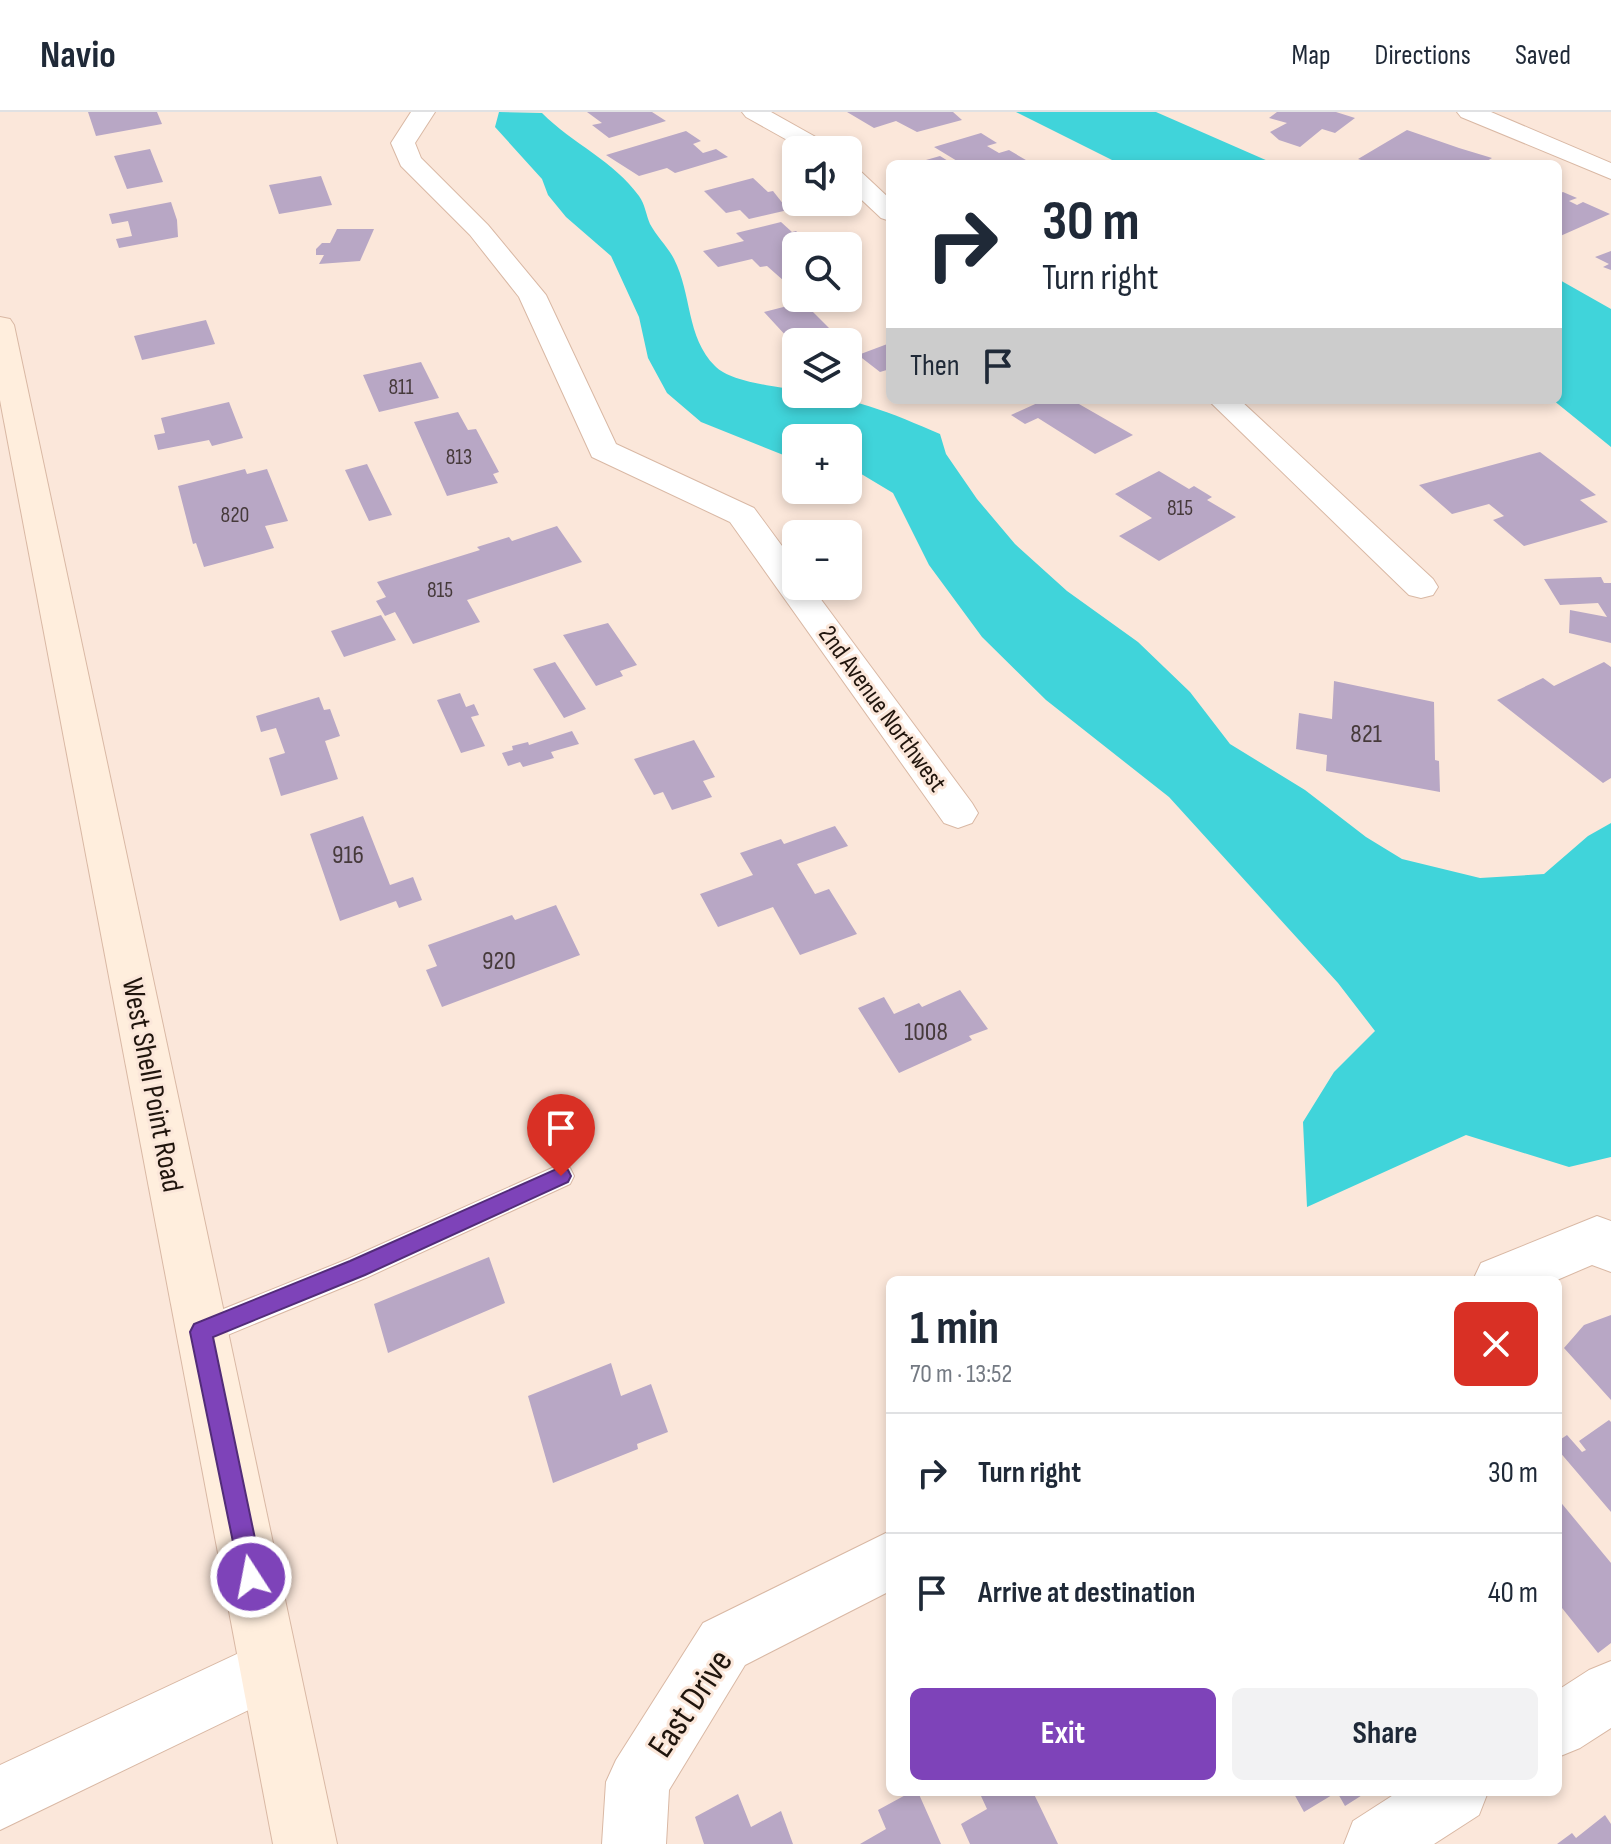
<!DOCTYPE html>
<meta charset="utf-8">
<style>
body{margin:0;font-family:"Sofia Sans Condensed",sans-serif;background:#f2f2f3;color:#1f2937;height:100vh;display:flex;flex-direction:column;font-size:30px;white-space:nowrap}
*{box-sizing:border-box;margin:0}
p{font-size:26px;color:#747a83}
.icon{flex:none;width:44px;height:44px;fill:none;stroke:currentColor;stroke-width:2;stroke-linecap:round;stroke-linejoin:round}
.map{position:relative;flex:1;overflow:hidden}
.side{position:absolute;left:886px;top:1164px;width:676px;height:520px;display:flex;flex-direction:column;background:#fff;border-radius:12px;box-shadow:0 4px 12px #0003}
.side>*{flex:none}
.banner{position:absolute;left:886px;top:48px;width:676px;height:244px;border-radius:12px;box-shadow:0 4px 12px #0003;background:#fff;color:#1f2937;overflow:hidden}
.fabs{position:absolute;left:782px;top:24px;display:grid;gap:16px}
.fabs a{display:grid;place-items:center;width:80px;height:80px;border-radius:12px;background:#fff;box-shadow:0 4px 12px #0003;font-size:40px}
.pin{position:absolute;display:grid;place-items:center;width:68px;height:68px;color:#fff;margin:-82px -34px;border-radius:50% 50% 50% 0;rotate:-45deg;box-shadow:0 0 8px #0007}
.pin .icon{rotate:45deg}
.me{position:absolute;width:88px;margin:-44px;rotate:349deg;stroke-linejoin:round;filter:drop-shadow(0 0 6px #0008)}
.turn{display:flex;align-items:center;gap:28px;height:168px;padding:0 24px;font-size:36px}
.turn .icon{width:104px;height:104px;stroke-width:2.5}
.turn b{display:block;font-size:56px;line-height:68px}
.then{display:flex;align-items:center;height:76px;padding:0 24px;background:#0003;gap:16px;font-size:30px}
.round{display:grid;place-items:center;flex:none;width:84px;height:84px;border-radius:12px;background:#f2f2f3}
.overview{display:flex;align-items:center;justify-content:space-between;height:136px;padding:0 24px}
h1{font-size:48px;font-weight:700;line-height:60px}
.action{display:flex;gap:16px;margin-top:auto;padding:16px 24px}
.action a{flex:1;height:92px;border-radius:12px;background:#7e43b9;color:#fff;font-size:32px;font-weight:700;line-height:92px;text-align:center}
.action a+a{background:#f2f2f3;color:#1f2937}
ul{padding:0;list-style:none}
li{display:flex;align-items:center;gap:24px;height:120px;padding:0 24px;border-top:2px solid #e0e1e3}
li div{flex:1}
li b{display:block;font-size:30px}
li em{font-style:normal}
header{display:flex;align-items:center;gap:48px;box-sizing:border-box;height:112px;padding:0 40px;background:#fff;border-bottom:2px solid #e0e1e3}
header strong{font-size:38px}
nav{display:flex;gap:44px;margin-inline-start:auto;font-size:28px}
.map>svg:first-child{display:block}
.water{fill:#40d4da}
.building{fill:#b8a7c5}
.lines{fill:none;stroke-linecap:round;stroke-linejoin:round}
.lane-casing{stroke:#d9b8a4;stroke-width:2}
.street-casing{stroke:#d9b8a4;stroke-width:2}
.secondary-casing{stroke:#d9b8a4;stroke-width:2}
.lane{fill:#fff;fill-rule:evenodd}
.street{fill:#fff;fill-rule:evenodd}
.secondary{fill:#fed;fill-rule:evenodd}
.route{fill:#7e43b9;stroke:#522c78;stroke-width:2}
.labels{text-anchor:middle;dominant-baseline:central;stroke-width:6;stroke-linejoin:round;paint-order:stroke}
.far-number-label{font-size:22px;fill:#463a3b}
.far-street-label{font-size:26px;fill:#20150d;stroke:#fbe7da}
.number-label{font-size:26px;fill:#463a3b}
.street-label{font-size:30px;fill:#20150d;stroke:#fbe7da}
.near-street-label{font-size:36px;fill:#20150d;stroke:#fbe7da}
</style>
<header>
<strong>Navio</strong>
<nav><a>Map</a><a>Directions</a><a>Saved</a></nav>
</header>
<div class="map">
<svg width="1611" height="1732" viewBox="0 0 1611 1732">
<rect width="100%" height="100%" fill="#fbe7da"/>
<path class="water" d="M499,0L542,1C573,32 614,49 639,84C645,92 646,103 650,112C657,125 668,135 674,147C692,182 686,225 715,254C730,270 775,274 796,278V282C847,282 894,302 940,322L946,342L977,387L1015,432L1067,479L1138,530L1190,580L1230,632L1305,678L1366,725L1402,747L1480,766L1544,762L1588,724L1611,711V1045L1569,1055L1466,1023L1307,1095L1303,1010L1334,960L1375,919L1338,871L1169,685L1046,588L982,525L929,453L893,381L858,360L848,358V326H796V348L701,310L667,281L648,246L639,205L611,144L566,105L548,83L542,67L495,15Z
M1016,0H1156L1275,52H1120Z
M1558,167L1611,197V335L1553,288H1558Z"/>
<path class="building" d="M88,0H157L162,12L96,24Z
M587,0H652L666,9L609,26L592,13L602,11Z
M847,0H953L962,8L917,20L896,9L874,16Z
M1277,0H1336L1355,6L1335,21L1322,17L1300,35L1279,28L1270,20L1287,11L1269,6Z
M1407,18L1459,36L1492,46L1482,52H1373L1358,47Z
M686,19L701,29L693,32L703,41L716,37L728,45L675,61L667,56L639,64L606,43Z
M981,21L997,31L987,34L999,41L1009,38L1031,51L962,52L934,35Z
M150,37L163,70L127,77L114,44Z
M940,44L953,52L919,50Z
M321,64L332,93L279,102L269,73Z
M753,66L768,80L773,79L788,98L749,107L740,98L726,101L704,79Z
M1563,80L1577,86L1569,89L1577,93L1583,90L1610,102L1558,125V82Z
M171,90L177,108L178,125L119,136L116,127L132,124L128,109L112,112L109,102Z
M781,110L792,120L796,119L812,134H796V166L784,169L767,154L760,155L752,147L718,155L703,139L744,129L736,121Z
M337,117H374L360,149L319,152L324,143H316V137L322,131H330Z
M1611,139V158L1603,155L1609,152L1595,145Z
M803,190L829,216L788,226L764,200Z
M206,208L215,232L142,248L134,224Z
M890,231V257L880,260L858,243Z
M421,250L439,286L379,300L363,263Z
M1044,288H1072L1133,323L1095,342L1038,306L1025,312L1011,303Z
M229,290L243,326L212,334L209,328L158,338L154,323L165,321L161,306Z
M458,300L468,318L476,317L499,360L493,362L498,371L447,384L414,310Z
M1540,340L1596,383L1580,388L1608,410L1524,434L1493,408L1504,404L1489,392L1452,402L1419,373Z
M367,352L392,403L369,409L345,358Z
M245,357L247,362L267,357L288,409L265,414L274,436L204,455L196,431L193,432L178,374Z
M1159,359L1189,377L1194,374L1212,385L1207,388L1236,405L1159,449L1119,424L1152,406L1115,382Z
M557,414L582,450L467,488L480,510L413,532L395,500L385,504L376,489L386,485L377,470L480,438L477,435L509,425L512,429Z
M1601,465L1604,471H1611V531L1569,521L1570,498L1607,505L1598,491L1560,493L1544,467Z
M381,503L396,528L344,545L331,519Z
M608,511L637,553L620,559L623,564L596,574L563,523Z
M555,550L586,597L564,606L533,557Z
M1604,550L1611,555V666L1603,671L1497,588L1543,566L1554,574Z
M1334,569L1434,590L1435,648L1439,649L1440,680L1326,659L1327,643L1296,637L1299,601L1332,607Z
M460,581L466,595L474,592L479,603L471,605L485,634L461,641L437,588Z
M319,585L324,598L330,597L340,624L325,629L338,667L281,684L269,646L285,641L276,616L261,620L256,604Z
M572,619L579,632L551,640L554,646L523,655L520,650L508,654L502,641L513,638L512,634L528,630L529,633Z
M694,628L715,665L703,669L712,685L672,698L663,680L654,683L634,647Z
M363,704L390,773L413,765L422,788L399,796L396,789L340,809L310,722Z
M835,714L848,734L797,752L815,782L829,777L857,822L800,843L773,795L718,815L700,782L753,763L740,741L781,727L784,732Z
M556,793L580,843L442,895L426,858L437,854L428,833L512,803L515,808Z
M960,878L988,917L969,924L972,928L899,961L858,896L884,885L894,902L919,891L922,895Z
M489,1145L505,1191L388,1241L374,1192Z
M1611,1203V1288L1564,1236L1584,1213Z
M611,1251L621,1284L651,1272L668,1320L637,1332L638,1337L553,1371L528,1284Z
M1609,1308L1611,1310V1400L1558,1338V1329L1567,1323L1582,1340L1586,1338L1579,1329Z
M1558,1387L1611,1451V1531L1598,1541L1558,1491Z
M911,1680H918L941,1732H860L886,1717L878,1698Z
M987,1680H1033L1058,1732H970L961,1712L987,1697L981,1684Z
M1293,1680H1337L1304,1700Z
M1337,1680H1367L1345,1694Z
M738,1682L751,1715L781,1699L793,1732H704L695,1705Z
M1605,1703L1611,1712V1732H1557L1572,1721L1576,1726Z"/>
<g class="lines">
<g class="lane-casing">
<path id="lane" d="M561,1052L570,1056L574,1064L570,1072L368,1165L201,1234L191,1230L187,1220L191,1210L348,1147Z"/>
</g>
<g class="street-casing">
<path id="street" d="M411,0H435L415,31L421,46L488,113L546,183L616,332L754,396L796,453V474H811L972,691L978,701L972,711L958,716L944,711L730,410L592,345L519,185L470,123L401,54L391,31Z
M742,0H771L830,33L834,38H805L746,5Z
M1457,0H1491L1611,51V67L1461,5Z
M848,54L857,56L890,87V109L881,106L848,75Z
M1208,288H1240L1433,467L1438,475L1433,483L1421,486L1409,483Z
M1597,1104L1611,1109V1160L1592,1153L1557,1168H1473L1481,1151Z
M890,1419V1479L745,1553L669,1678L666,1732H602L606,1670L616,1648L703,1511Z
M269,1527L290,1536L299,1557L290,1578L0,1718V1653Z
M1611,1549V1616L1580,1636L1558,1645V1578L1589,1558Z
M1398,1680H1488L1479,1703L1434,1732H1344L1353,1709Z"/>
</g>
<g class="secondary-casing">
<path id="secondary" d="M0,205L10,207L14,213L337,1732H273L0,288Z"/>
</g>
<use href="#lane" class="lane"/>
<use href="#street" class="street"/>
<use href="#secondary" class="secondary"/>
</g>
<path class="route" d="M561,1055L568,1058L571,1064L568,1070L365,1163L213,1225L263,1465L259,1474L251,1477L242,1474L190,1220L194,1212L350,1149Z"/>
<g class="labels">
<g class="far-number-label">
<text x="401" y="275">811</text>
<text x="459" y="345">813</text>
<text x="1180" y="396">815</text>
<text x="235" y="403">820</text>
<text x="440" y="478">815</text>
</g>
<g class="far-street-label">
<text transform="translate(882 597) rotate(54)">2nd Avenue Northwest</text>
</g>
<g class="number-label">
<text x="1366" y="622">821</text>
<text x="348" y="743">916</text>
<text x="499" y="849">920</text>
<text x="926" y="920">1008</text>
</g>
<g class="street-label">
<text transform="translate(152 973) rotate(79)">West Shell Point Road</text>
</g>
<g class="near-street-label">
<text transform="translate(691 1592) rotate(-56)">East Drive</text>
</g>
</g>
</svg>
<div class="fabs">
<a><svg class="icon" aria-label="sound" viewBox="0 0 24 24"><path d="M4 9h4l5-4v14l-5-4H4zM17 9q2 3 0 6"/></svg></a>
<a><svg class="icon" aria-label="search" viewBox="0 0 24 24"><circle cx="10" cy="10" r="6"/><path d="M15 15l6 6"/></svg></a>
<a><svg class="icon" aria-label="layers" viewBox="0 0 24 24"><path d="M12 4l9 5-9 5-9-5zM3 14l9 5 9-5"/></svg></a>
<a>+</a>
<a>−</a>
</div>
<div class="pin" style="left:561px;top:1064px;background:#d93025"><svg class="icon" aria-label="arrive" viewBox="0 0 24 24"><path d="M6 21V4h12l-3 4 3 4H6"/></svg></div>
<svg class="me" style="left:251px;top:1465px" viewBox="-20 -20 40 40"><circle r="17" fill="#7e43b9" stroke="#fff" stroke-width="3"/><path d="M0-11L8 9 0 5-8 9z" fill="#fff"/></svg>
<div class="banner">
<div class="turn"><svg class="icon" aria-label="right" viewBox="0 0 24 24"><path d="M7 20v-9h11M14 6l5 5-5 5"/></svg><div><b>30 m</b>Turn right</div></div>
<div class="then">Then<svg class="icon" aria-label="arrive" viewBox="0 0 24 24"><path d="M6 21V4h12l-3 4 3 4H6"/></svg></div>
</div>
<section class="side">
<div class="overview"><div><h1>1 min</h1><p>70 m · 13:52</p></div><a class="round" style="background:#d93025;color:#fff"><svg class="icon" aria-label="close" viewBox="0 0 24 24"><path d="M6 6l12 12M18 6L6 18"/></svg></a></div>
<ul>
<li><svg class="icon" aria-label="right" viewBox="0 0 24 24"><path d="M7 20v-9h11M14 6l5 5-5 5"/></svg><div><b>Turn right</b></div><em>30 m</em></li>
<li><svg class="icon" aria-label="arrive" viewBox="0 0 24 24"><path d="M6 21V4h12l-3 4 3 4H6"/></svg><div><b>Arrive at destination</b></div><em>40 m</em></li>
</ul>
<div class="action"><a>Exit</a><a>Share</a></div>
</section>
</div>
